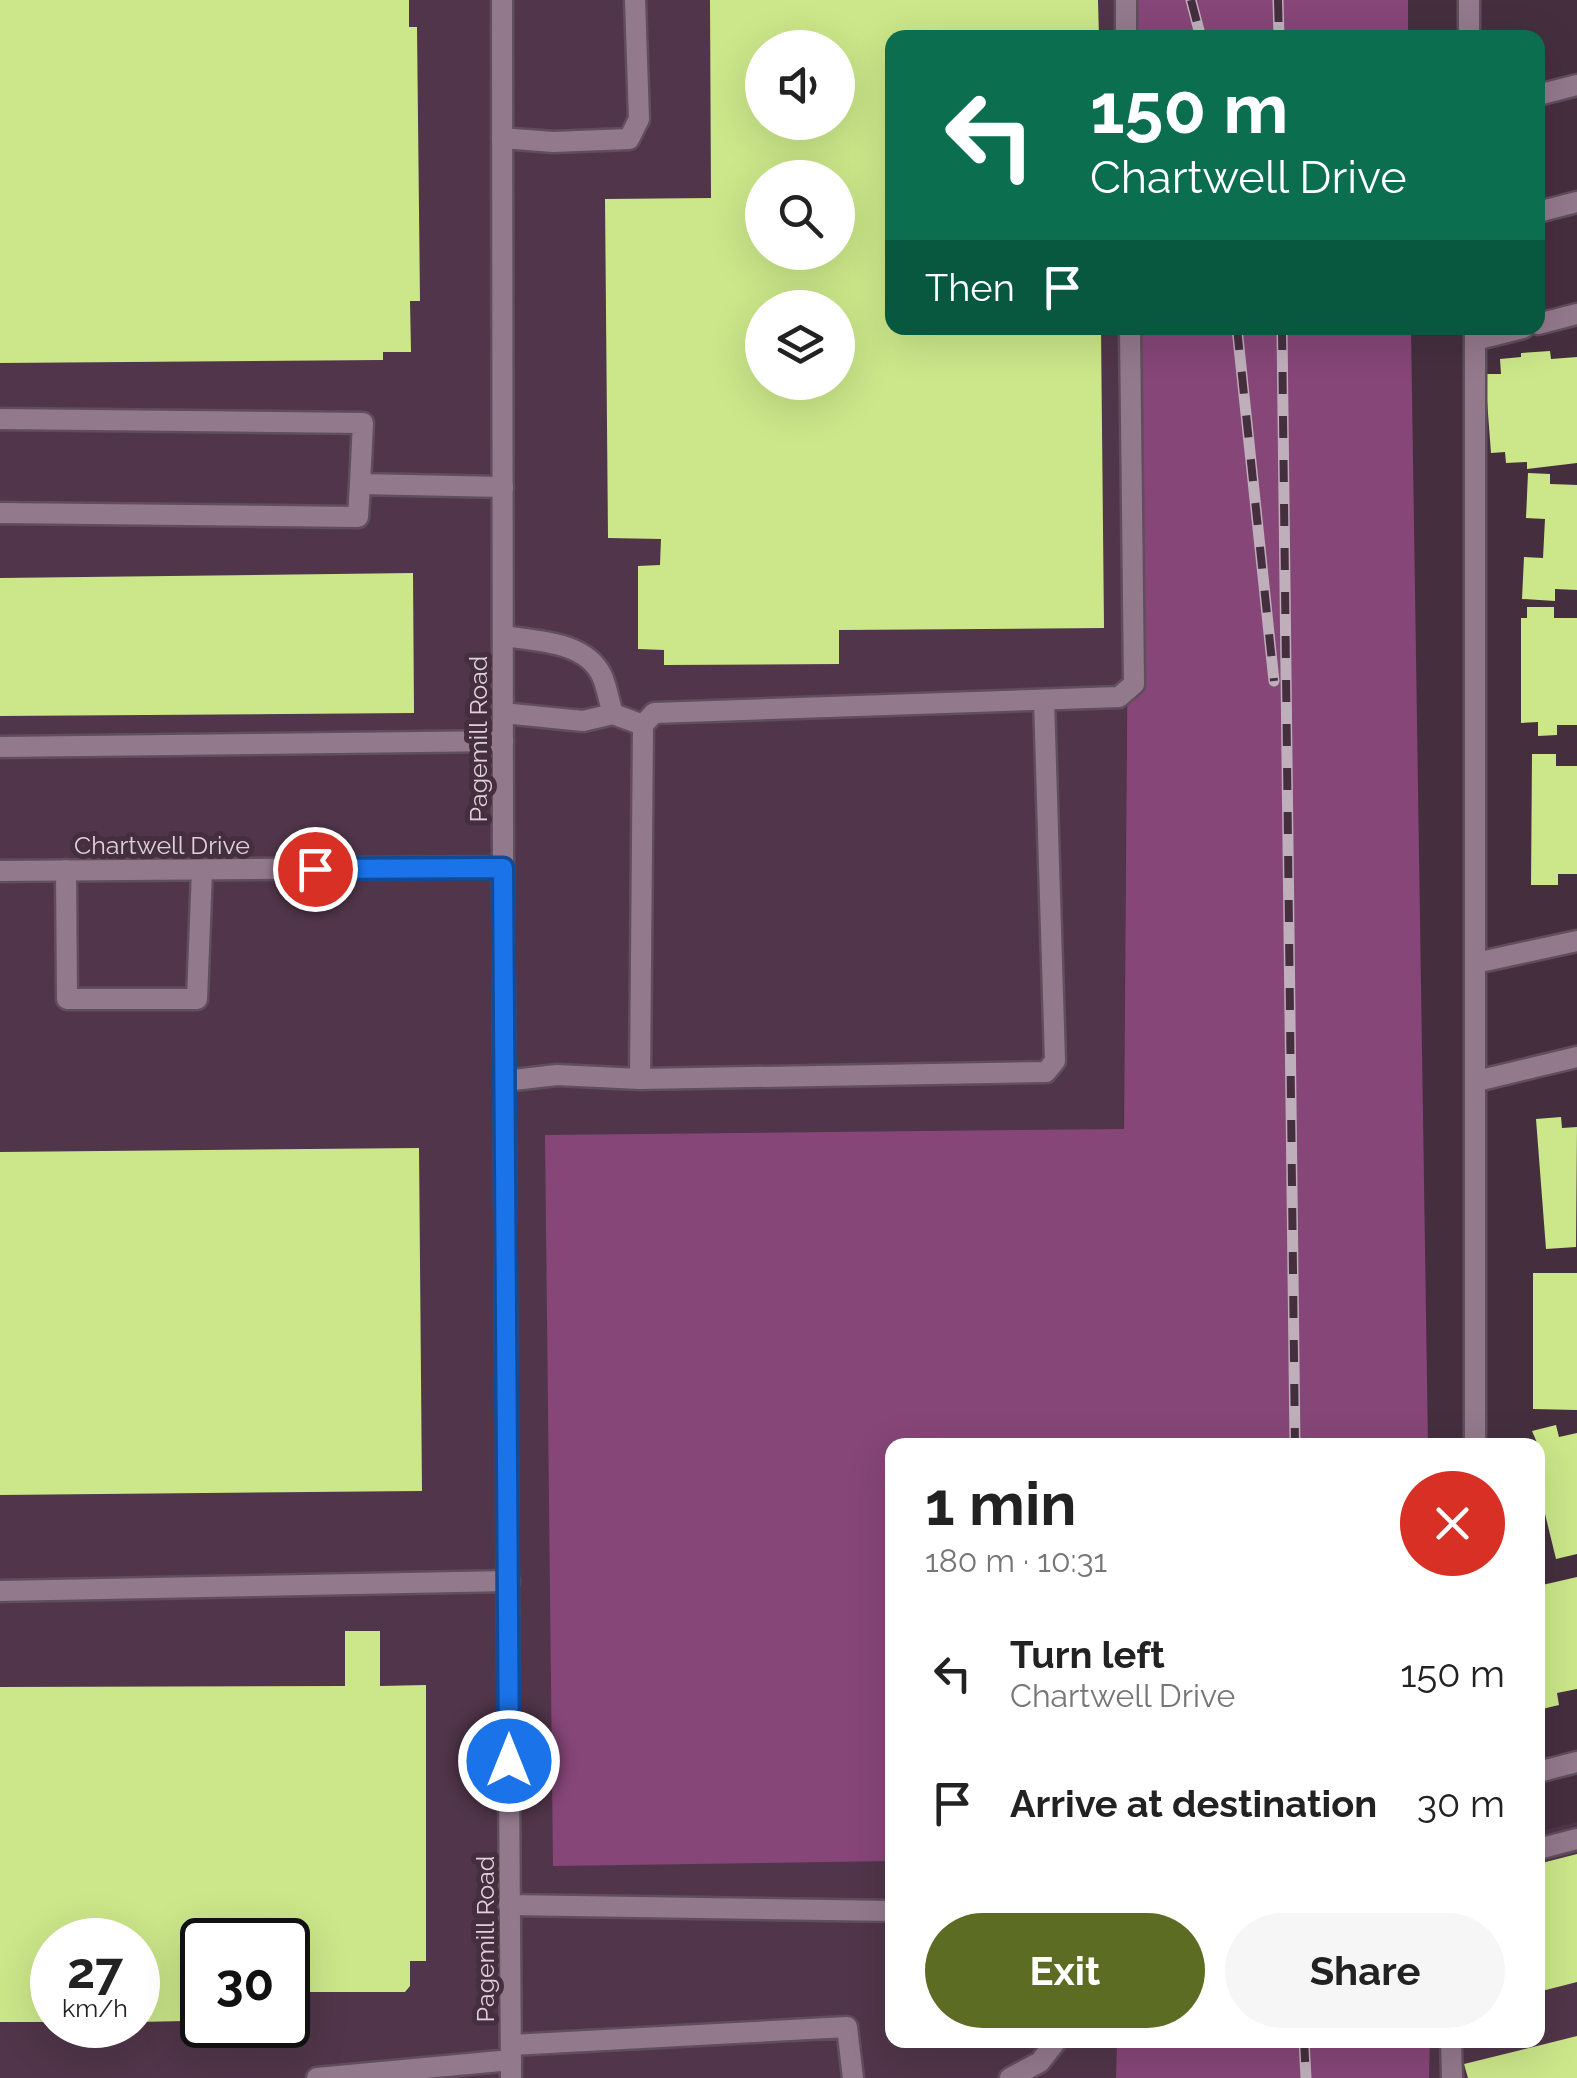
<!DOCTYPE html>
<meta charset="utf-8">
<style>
body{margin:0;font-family:Raleway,sans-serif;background:#f6f6f6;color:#222;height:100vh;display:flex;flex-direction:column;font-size:38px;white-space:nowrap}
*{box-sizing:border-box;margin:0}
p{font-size:32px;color:#767676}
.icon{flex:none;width:55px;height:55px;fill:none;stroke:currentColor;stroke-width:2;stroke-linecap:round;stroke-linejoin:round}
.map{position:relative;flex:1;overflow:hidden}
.drawer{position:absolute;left:885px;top:1438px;width:660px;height:610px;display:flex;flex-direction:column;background:#fff;border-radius:20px;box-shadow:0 10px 40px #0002}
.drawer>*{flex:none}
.banner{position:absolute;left:885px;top:30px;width:660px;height:305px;border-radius:20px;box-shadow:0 10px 40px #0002;background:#0b6e4f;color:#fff;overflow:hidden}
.buttons{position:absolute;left:745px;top:30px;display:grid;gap:20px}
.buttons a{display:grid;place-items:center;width:110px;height:110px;border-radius:50%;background:#fff;box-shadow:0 10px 40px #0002;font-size:50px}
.speed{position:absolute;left:30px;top:1918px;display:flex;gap:20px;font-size:50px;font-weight:700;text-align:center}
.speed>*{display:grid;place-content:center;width:130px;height:130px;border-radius:50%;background:#fff;box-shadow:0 10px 40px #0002;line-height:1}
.speed small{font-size:25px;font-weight:400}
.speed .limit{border:5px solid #111;border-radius:15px;background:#fff;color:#111}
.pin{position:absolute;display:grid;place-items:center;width:85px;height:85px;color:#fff;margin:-42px;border:5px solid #fff;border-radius:50%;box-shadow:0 2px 10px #0007}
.me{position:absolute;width:110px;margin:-55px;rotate:0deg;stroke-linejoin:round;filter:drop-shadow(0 0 8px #0008)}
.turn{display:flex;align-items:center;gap:35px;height:210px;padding:0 40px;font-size:45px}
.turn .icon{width:130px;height:130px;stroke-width:2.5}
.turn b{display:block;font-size:70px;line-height:85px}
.then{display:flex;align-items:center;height:95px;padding:0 40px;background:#0003;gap:20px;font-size:38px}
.round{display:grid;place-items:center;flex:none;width:105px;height:105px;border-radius:52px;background:#f6f6f6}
.headline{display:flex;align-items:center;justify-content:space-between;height:170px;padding:0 40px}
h1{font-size:60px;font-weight:700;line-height:75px}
.primary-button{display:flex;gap:20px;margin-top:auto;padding:20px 40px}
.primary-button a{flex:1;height:115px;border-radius:60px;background:#5c6d23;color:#fff;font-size:40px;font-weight:700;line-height:115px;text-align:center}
.primary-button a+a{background:#f6f6f6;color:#222}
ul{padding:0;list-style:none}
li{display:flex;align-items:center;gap:30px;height:130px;padding:0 40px}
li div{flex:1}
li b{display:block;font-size:38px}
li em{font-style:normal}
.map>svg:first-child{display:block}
.built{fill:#51354a;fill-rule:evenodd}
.green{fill:#864678}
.building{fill:#cbe789;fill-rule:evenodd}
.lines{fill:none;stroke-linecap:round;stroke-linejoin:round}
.service-casing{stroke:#604e5c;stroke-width:25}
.minor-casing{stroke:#604e5c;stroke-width:25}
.service{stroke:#93798c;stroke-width:20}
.minor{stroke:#93798c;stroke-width:20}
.rail-casing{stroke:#bfafbb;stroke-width:11}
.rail{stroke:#452f3f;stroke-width:8;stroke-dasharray:22;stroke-linecap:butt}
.route-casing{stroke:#114b97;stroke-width:25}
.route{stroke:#1a73e8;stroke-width:18}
.labels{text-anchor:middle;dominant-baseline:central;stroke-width:10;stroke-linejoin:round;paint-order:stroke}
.street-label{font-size:25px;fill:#dfd0db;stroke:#452f3f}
</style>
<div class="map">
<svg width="1577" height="2078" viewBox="0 0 1577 2078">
<rect width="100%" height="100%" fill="#452f3f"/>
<path class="built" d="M0,0H1133V37L892,38V328H1130L1121,1445H892V2040H1117L1116,2078H0ZM762,48H838V122H762ZM762,178H838V252H762ZM762,308H838V382H762ZM52,1940H138V2025H52ZM202,1940H288V2025H202Z
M1577,1822V2078H1429L1430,2040H1538V1832Z"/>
<path class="green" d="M1133,0H1408V37L1133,38Z
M1130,328H1411L1428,1445H892V1861L553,1866L545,1135L1124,1129Z
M1117,2040H1430L1429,2078H1116Z"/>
<path class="building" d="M0,0H409V27H417L420,301H410L411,352H383V360L0,363Z
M710,0H1098L1099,38H892V328H1101L1104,628L839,630V664L664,665V650L638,649V566L660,565L661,539L608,538L605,199L711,198ZM762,48H838V122H762ZM762,178H838V252H762ZM762,308H838V382H762Z
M1550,351L1551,359L1577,357V463L1527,469V462L1506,463L1505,452L1491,453L1485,374H1501L1500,359L1521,357V353Z
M1528,473L1550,474V484L1577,485V590L1555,589V601L1522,599L1524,557L1543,558L1545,519L1526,518Z
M413,573L414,713L0,716V578Z
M1527,607H1554V618H1577V725H1557V735L1538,736V722L1521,723V618H1527Z
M1532,754H1556V766H1577V874H1558V885H1531Z
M1561,1117L1562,1128L1577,1127L1576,1247L1546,1249L1536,1119Z
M419,1148L422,1491L0,1495V1152Z
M1533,1273H1577V1410L1533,1409Z
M1556,1425L1559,1437L1577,1433V1554L1556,1559L1538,1485V1445L1532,1431Z
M1577,1577V1689L1557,1693L1559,1705L1538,1710V1586Z
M345,1631H380V1686L426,1685V1961H410V1986L405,1992H288V1940H202V2001L195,2006V2015L186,2021L138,2022V1940H52V2022H0V1687L345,1686Z
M1577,1854V1982L1538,1992V1864Z
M1577,2036V2078H1468L1464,2064Z"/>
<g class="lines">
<g class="service-casing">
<path id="service" d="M1126,0V38
M1469,0V38
M1538,95L1577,85
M502,138L553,142L629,139L639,119L635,0
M1538,212L1577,202
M1538,324L1577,314
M1475,340L1523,328
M0,419L363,423L360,484
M0,513L358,517L360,484L503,487
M503,636C536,641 586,641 602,676C607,687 609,702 613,714
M503,713L583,721L613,714L643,725
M0,747L503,741
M66,870L67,999H197L202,870
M1476,963L1577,941
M640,1079L643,725L654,713L1119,697L1134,684L1130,328
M505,1081L557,1075L640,1079L1046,1072L1055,1061L1044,700
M1477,1081L1577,1057
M1475,1445V328
M0,1591L509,1581
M1538,1772L1577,1762
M1538,1849L1577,1839
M509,1905L892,1911
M1451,2040L1452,2078
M511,2045L847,2027L853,2078
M317,2078L511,2060
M1010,2078L1040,2062L1057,2040"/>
</g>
<g class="minor-casing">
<path id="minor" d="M502,0L503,867L511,2078
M0,871L503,867"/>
</g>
<use href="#service" class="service"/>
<use href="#minor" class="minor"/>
<g class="rail-casing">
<path id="rail" d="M1191,0L1201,38
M1278,0L1279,38
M1237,328L1274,681
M1282,328L1295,1445
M1304,2040L1306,2078"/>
</g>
<use href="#rail" class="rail"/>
</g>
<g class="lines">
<g class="route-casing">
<path id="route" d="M315,869L503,868L509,1761"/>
</g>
<use href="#route" class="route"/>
</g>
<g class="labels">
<g class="street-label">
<text transform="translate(478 739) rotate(-90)">Pagemill Road</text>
<text x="162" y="845">Chartwell Drive</text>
<text transform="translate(485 1939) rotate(-90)">Pagemill Road</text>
</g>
</g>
</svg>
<div class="buttons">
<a><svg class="icon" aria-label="sound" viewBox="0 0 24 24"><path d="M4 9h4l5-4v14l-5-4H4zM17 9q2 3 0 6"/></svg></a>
<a><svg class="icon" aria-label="search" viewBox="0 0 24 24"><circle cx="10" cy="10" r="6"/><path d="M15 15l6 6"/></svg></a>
<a><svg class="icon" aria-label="layers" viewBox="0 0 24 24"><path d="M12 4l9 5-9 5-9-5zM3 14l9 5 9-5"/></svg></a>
</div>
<div class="speed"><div>27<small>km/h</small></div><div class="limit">30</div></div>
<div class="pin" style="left:315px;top:869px;background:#d93025"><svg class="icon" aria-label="arrive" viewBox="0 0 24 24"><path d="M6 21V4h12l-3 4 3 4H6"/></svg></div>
<svg class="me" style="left:509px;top:1761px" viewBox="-20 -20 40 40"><circle r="17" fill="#1a73e8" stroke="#fff" stroke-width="3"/><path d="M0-11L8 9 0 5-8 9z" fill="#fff"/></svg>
<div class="banner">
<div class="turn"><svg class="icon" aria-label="left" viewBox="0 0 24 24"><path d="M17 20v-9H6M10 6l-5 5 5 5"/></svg><div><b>150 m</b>Chartwell Drive</div></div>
<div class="then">Then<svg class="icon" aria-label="arrive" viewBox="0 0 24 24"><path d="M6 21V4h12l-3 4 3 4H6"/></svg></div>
</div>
<section class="drawer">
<div class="headline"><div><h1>1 min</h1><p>180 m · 10:31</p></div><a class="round" style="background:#d93025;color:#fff"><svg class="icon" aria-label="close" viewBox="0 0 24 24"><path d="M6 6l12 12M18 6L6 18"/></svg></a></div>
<ul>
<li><svg class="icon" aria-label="left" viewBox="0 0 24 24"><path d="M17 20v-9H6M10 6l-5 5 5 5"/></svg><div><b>Turn left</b><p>Chartwell Drive</p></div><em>150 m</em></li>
<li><svg class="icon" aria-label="arrive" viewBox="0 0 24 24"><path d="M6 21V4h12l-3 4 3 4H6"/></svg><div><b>Arrive at destination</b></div><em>30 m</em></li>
</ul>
<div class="primary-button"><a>Exit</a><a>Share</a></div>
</section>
</div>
